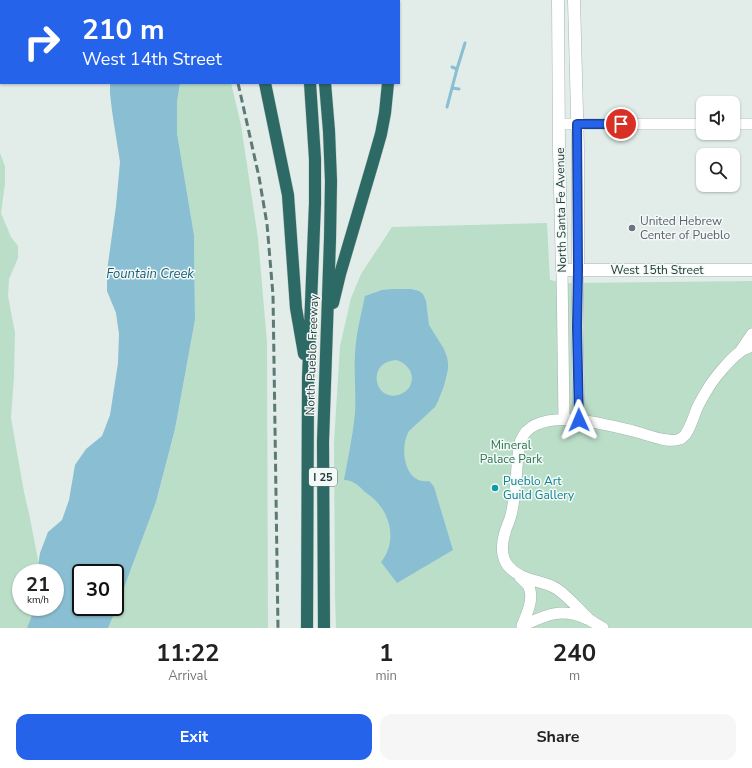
<!DOCTYPE html>
<style>
body{margin:0;font-family:"Nunito Sans",sans-serif;background:#f6f6f6;color:#222;height:100vh;display:flex;flex-direction:column;font-size:15px;white-space:nowrap}
*{box-sizing:border-box;margin:0}
p{font-size:13px;color:#767676}
.icon{flex:none;width:22px;height:22px;fill:none;stroke:currentColor;stroke-width:2;stroke-linecap:round;stroke-linejoin:round}
.map{position:relative;height:628px;overflow:hidden}
.sheet{display:flex;flex-direction:column;background:#fff;flex:1}
.sheet>*{flex:none}
.hud{position:absolute;left:0px;top:0px;width:400px;height:84px;box-shadow:0 1px 3px #0004;background:#2563eb;color:#fff;overflow:hidden}
.fabs{position:absolute;left:696px;top:96px;display:grid;gap:8px}
.fabs a{display:grid;place-items:center;width:44px;height:44px;border-radius:8px;background:#fff;box-shadow:0 1px 3px #0004;font-size:20px}
.speed{position:absolute;left:12px;top:564px;display:flex;gap:8px;font-size:20px;font-weight:700;text-align:center}
.speed>*{display:grid;place-content:center;width:52px;height:52px;border-radius:50%;background:#fff;box-shadow:0 1px 3px #0004;line-height:1}
.speed small{font-size:10px;font-weight:400}
.speed .limit{border:2px solid #111;border-radius:6px;background:#fff;color:#111}
.pin{position:absolute;display:grid;place-items:center;width:34px;height:34px;color:#fff;margin:-17px;border:2px solid #fff;border-radius:50%;box-shadow:0 1px 4px #0007}
.me{position:absolute;width:44px;margin:-22px;rotate:359deg;stroke-linejoin:round;filter:drop-shadow(0 0 3px #0008)}
.turn{display:flex;align-items:center;gap:14px;height:84px;padding:0 16px;font-size:18px}
.turn .icon{width:52px;height:52px;stroke-width:2.5}
.turn b{display:block;font-size:28px;line-height:34px}
.eta{display:flex;justify-content:space-evenly;align-items:center;height:68px;text-align:center}
.eta b{font-size:24px;font-weight:700;line-height:28px}
.action{display:flex;gap:8px;margin-top:auto;padding:8px 16px}
.action a{flex:1;height:46px;border-radius:12px;background:#2563eb;color:#fff;font-size:16px;font-weight:700;line-height:46px;text-align:center}
.action a+a{background:#f6f6f6;color:#222}
.map>svg:first-child{display:block}
.green{fill:#bbdec9}
.water{fill:#8abed2;fill-rule:evenodd}
.lines{fill:none;stroke-linecap:round;stroke-linejoin:round}
.stream{stroke:#8abed2;stroke-width:3}
.minor-casing{stroke:#a5b5b1;stroke-width:12}
.tertiary-casing{stroke:#a5b5b1;stroke-width:13}
.motorway-casing{stroke:#c1c9c8;stroke-width:13}
.minor{stroke:#fff;stroke-width:11}
.tertiary{stroke:#fff;stroke-width:12}
.motorway{stroke:#2e6a65;stroke-width:12}
.rail{stroke:#5c7975;stroke-width:3;stroke-dasharray:8 4;stroke-linecap:butt}
.route-casing{stroke:#184099;stroke-width:10}
.route{stroke:#2563eb;stroke-width:7}
.worship-dot{fill:#6b7280;stroke:#f3f9f7;stroke-width:1.5}
.culture-dot{fill:#0f9aa8;stroke:#f3f9f7;stroke-width:1.5}
.labels{text-anchor:middle;dominant-baseline:central;stroke-width:3;stroke-linejoin:round;paint-order:stroke}
.shield{fill:#f3f9f7;stroke:#617673;stroke-width:1}
.shield-label{font-size:11px;font-weight:bold;fill:#223e3a}
.street-label{font-size:12px;fill:#223e3a;stroke:#f3f9f7}
.worship-label{font-size:12px;fill:#5b616d;stroke:#f3f9f7;text-anchor:start}
.park-label{font-size:12px;fill:#2c7551;stroke:#f3f9f7}
.culture-label{font-size:12px;fill:#0d838f;stroke:#f3f9f7;text-anchor:start}
.water-label{font-size:13px;font-style:italic;fill:#1b5f7a;stroke:#f3f9f7}
</style>
<div class="map">
<svg width="752" height="628" viewBox="0 0 752 628">
<rect width="100%" height="100%" fill="#e2ede9"/>
<path class="green" d="M180,83H231L241,125L258,238L267,342L268,628H108L115,612L156,502L175,429L195,320L194,235L177,133V102Z
M0,153L5,166V184L1,213L11,237L18,246V258L9,279L8,296L15,333L14,376L11,418L24,492L30,518L39,565L37,573H21V607H33L32,615L27,628H0Z
M547,223L550,280L568,283L752,281V628H336L335,595L334,442L340,346L351,298L361,274L392,227Z"/>
<path class="water" d="M92,0H152L153,1H92Z
M110,83H180L177,102V133L194,235L195,320L175,429L156,502L115,612L108,628H27L32,615L33,607H55V573H37L40,553L48,532L62,520L69,500L75,465L86,449L102,436L110,415L118,363L119,334L116,313L107,291V271L116,206L120,162L112,111L110,93ZM81,573H115V607H81Z
M393,289H411L419,291L423,294L426,301L429,325L444,349L447,357L448,363V369L444,386L438,401L435,407L409,431C399,447 404,485 429,481L431,483L434,487L453,550L397,583L381,562C394,546 393,524 381,507C377,501 371,496 365,492C359,486 353,480 344,480C348,458 353,435 355,413C356,393 354,373 355,354C356,334 361,315 365,296L382,290ZM396,360C407,363 416,374 410,386C408,390 403,394 398,395C374,401 366,362 396,360Z"/>
<g class="lines">
<path class="stream" d="M457,69L465,43
M452,88L459,89
M447,107L457,69L452,67"/>
<g class="minor-casing">
<path id="minor" d="M559,124H703
M733,124H752
M562,270L564,419
M578,270L577,327L579,420
M741,350L752,334
M519,576C522,579 525,582 528,585C535,598 527,613 522,626C546,615 561,607 587,619
M603,628C599,625 594,623 590,620C579,610 569,597 557,589C548,583 538,582 529,579C502,570 498,553 506,529C508,524 510,519 511,515C515,499 516,483 517,467C518,458 518,448 521,440C535,405 606,424 633,431C646,434 668,444 680,439C689,436 694,414 698,406C701,400 704,395 707,390C714,378 730,359 741,351C744,349 748,348 752,346"/>
</g>
<g class="tertiary-casing">
<path id="tertiary" d="M558,0L559,150L562,270H752
M574,0L578,150V270"/>
</g>
<g class="motorway-casing">
<path id="motorway" d="M248,0V1
M297,0V1
M312,0V1
M390,0V1
M265,83L288,195L296,308L304,354
M333,303L340,274L373,162L381,134L385,113L388,83
M307,628L308,378L315,203V159L312,113L310,83
M324,628L323,442L330,239L331,181L329,131L325,83"/>
</g>
<use href="#minor" class="minor"/>
<use href="#tertiary" class="tertiary"/>
<use href="#motorway" class="motorway"/>
<path class="rail" d="M219,0V1
M238,83L259,177L267,224L273,295L278,628"/>
</g>
<g class="lines">
<g class="route-casing">
<path id="route" d="M579,420L577,327L578,270L577,124H621"/>
</g>
<use href="#route" class="route"/>
</g>
<circle class="worship-dot" cx="632" cy="228" r="4"/>
<circle class="culture-dot" cx="495" cy="488" r="4"/>
<g class="labels">
<rect class="shield" x="309" y="468" width="28" height="18" rx="3"/>
<g class="shield-label">
<text x="323" y="477">I 25</text>
</g>
<g class="street-label">
<text transform="translate(561 210) rotate(-91)">North Santa Fe Avenue</text>
<text x="657" y="270">West 15th Street</text>
<text transform="translate(312 355) rotate(-88)">North Pueblo Freeway</text>
</g>
<g class="worship-label">
<text x="640" y="221">United Hebrew<tspan x="640" dy="14">Center of Pueblo</tspan></text>
</g>
<g class="park-label">
<text x="511" y="445">Mineral<tspan x="511" dy="14">Palace Park</tspan></text>
</g>
<g class="culture-label">
<text x="503" y="481">Pueblo Art<tspan x="503" dy="14">Guild Gallery</tspan></text>
</g>
<g class="water-label">
<text x="150" y="274">Fountain Creek</text>
</g>
</g>
</svg>
<div class="fabs">
<a><svg class="icon" aria-label="sound" viewBox="0 0 24 24"><path d="M4 9h4l5-4v14l-5-4H4zM17 9q2 3 0 6"/></svg></a>
<a><svg class="icon" aria-label="search" viewBox="0 0 24 24"><circle cx="10" cy="10" r="6"/><path d="M15 15l6 6"/></svg></a>
</div>
<div class="speed"><div>21<small>km/h</small></div><div class="limit">30</div></div>
<div class="pin" style="left:621px;top:124px;background:#d93025"><svg class="icon" aria-label="arrive" viewBox="0 0 24 24"><path d="M6 21V4h12l-3 4 3 4H6"/></svg></div>
<svg class="me" style="left:579px;top:420px" viewBox="-20 -20 40 40"><path d="M0-17L14 15 0 8-14 15z" fill="#2563eb" stroke="#fff" stroke-width="4"/></svg>
<div class="hud">
<div class="turn"><svg class="icon" aria-label="right" viewBox="0 0 24 24"><path d="M7 20v-9h11M14 6l5 5-5 5"/></svg><div><b>210 m</b>West 14th Street</div></div>
</div>
</div>
<section class="sheet">
<div class="eta">
<div><b>11:22</b><p>Arrival</p></div>
<div><b>1</b><p>min</p></div>
<div><b>240</b><p>m</p></div>
</div>
<div class="action"><a>Exit</a><a>Share</a></div>
</section>
